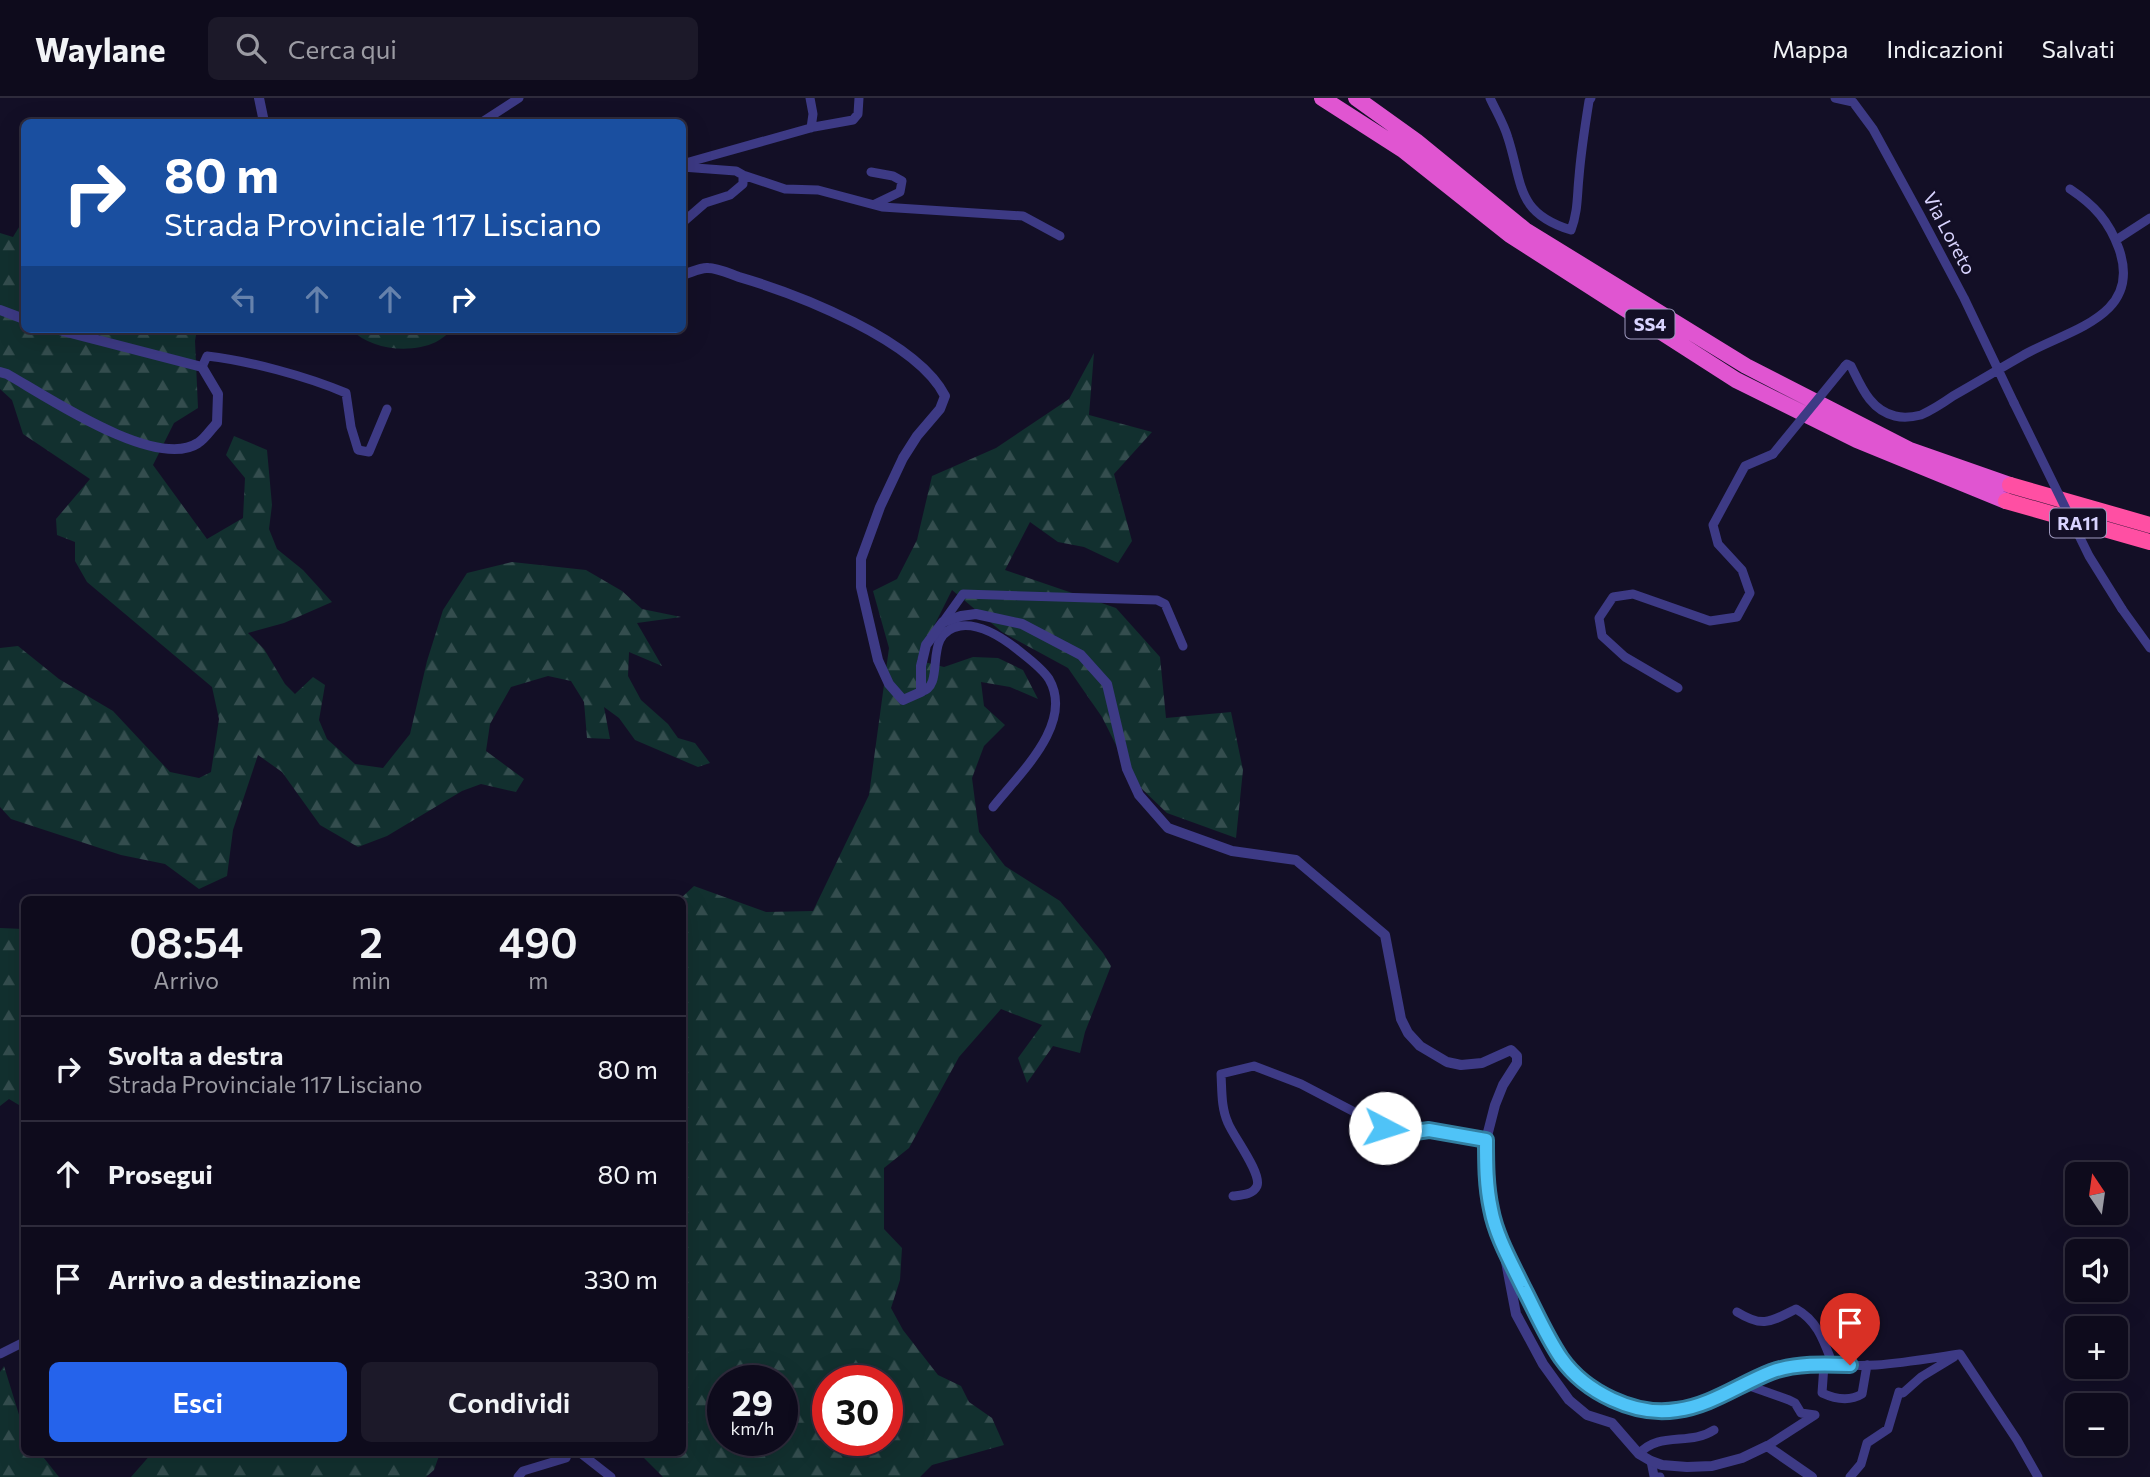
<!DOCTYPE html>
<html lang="it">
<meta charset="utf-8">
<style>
body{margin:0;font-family:Commissioner,sans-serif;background:#1c1929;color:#f1f3f6;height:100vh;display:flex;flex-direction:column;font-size:26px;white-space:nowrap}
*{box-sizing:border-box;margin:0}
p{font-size:23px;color:#9b9ba3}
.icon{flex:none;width:38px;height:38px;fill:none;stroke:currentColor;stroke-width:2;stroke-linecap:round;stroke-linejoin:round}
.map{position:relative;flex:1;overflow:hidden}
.drawer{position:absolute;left:21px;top:798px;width:665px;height:560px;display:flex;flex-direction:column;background:#0e0b1c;border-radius:10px;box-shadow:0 7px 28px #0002,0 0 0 2px #2e2b3b}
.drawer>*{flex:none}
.banner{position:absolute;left:21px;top:21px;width:665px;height:214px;border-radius:10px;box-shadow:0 7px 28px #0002,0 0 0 2px #2e2b3b;background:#1a4fa0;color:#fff;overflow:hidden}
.needle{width:46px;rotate:347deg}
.fabs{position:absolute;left:2065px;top:1064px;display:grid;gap:14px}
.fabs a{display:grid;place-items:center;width:63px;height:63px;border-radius:10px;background:#0e0b1c;box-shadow:0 7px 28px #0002,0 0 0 2px #2e2b3b;font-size:35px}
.speed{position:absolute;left:707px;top:1267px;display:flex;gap:14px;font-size:35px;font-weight:700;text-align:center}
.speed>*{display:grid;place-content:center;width:91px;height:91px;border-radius:50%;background:#0e0b1c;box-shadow:0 7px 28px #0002,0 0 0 2px #2e2b3b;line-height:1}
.speed small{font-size:18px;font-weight:400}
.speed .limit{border:10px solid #d22;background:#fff;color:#111}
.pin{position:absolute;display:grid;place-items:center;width:60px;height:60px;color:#fff;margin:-72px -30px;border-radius:50% 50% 50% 0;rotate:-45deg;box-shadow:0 0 7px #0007}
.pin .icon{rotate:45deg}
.me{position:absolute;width:77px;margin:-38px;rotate:95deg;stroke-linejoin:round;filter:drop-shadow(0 0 5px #0008)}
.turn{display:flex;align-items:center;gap:24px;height:147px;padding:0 28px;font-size:32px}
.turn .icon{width:91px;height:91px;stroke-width:2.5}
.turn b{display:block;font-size:49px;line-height:60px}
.lanes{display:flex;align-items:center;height:66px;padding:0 28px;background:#0003;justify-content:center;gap:35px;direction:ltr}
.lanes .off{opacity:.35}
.eta{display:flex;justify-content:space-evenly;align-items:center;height:119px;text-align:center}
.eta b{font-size:42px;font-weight:600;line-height:49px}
.button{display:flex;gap:14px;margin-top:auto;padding:14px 28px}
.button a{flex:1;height:80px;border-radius:10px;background:#2563eb;color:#fff;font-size:28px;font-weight:600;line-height:80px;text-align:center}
.button a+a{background:#1c1929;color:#f1f3f6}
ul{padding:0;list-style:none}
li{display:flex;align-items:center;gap:21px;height:105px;padding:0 28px;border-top:2px solid #2e2b3b}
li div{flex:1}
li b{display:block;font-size:26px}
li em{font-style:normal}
header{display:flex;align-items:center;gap:42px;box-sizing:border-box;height:98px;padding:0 35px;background:#0e0b1c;border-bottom:2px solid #2e2b3b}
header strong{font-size:33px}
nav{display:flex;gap:38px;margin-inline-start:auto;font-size:24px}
.search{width:490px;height:63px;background:#1c1929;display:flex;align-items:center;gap:18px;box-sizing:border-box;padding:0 24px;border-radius:10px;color:#9b9ba3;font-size:26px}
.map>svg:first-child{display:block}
.forest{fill:url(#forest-firs);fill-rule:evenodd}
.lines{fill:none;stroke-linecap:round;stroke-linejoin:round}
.minor{stroke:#3d3a85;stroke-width:9}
.tertiary{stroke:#3d3a85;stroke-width:10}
.trunk{stroke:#e055d1;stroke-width:16}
.motorway{stroke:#ff4fa3;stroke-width:16}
.minor-bridge{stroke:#3d3a85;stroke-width:9}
.route-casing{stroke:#337fa1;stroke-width:18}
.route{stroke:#4fc3f7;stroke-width:12}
.labels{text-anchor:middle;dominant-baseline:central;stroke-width:5;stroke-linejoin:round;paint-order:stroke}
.shield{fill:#130f26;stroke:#9e99be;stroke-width:2}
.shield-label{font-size:18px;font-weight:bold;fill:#d9d4ff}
.street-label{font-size:19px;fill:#d9d4ff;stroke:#130f26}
</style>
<header>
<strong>Waylane</strong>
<div class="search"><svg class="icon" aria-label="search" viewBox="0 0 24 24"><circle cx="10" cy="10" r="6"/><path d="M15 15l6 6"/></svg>Cerca qui</div>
<nav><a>Mappa</a><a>Indicazioni</a><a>Salvati</a></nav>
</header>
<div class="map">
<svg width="2150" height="1379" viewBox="0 0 2150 1379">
<defs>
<pattern id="forest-firs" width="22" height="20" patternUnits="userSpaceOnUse" patternTransform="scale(1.75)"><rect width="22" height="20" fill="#12302f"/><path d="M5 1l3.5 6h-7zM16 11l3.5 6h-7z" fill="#344d4e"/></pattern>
</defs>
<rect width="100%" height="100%" fill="#130f26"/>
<path class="forest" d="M24,121V231H118L136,236L164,234L165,231H197L195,243L198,310L174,325L153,367L207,441L243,420L245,380L226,357L234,338L267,352L272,407L269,431L277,451L303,472L332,504L284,525L248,535L264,551L285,586L295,596L313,579L325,587L319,622L327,641L355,666L383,670L410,636L427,563L443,512L467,475L512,464L586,472L622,493L642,511L681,519L637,525L662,568L629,554L628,578L641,602L668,626L678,640L695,645L710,665L698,669L635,642L619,620L604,609L610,641L587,640L584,604L571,583L548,578L511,589L490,626L486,653L524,681L516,694L481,686L462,693L387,738L358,749L320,727L282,674L258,657L233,732L227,778L199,791L165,766L121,757L11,721L0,709V550L18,548L59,581L113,613L170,674L199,680L211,674L219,621L212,589L87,484L75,463V444L57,437L56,421L90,381L23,336L12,302L0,291V135L13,139Z
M351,231H454C448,235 442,241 436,244C411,256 370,252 351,231Z
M1094,255L1089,317L1152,334L1114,376L1132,443L1118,465L1084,449L1058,444L1030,424L1005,472L1116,510L1160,559L1166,620L1231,614L1243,672L1236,740L1167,715L1141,690L1123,661L1102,619L1068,570L1002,534L952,492L917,562L944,569L973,559L998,560L1023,572L1038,601L1010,589L981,584L984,608L1005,627L984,648L972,680L979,734L1005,768L1060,803L1103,855L1111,868L1085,934L1080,955L1053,948L1027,985L1018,960L1042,927L1001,911L959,959L909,1050L884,1070V1131L902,1150L900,1182L891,1210L903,1232L938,1277L961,1288L969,1304L992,1320L1004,1347L932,1367L920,1379H663L639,1355L682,1354V802L680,801L694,788L766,814L813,813L869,697L889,550L873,493L897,481L917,442L932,378L996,350L1069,301ZM723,1283H782V1342H723ZM828,1283H887V1342H828Z
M0,830L24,831V1010L9,1001L0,1008Z
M4,1268L24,1333V1354L40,1355L59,1379H0V1274Z
M152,1355V1354L440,1355L434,1372L426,1379H131Z"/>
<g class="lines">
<path class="minor" d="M810,0L813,16L811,30
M1490,0C1496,13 1504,26 1508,40C1523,87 1516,115 1571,132C1578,114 1577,98 1579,79C1581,53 1585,28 1589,3L1591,0
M1835,0L1853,4L1873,31L1920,117L1964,200L2014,305
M482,24L519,0
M682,66L814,29L853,22L858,16L859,0
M682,69L736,73L743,77V86L730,97L705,105L682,125
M871,74L893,78L902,83L900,94L875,106
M743,77L785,91L818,92L882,109L1023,118L1060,138
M2116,142L2150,120
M1845,268L1847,266L1851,268C1861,288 1870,312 1895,318C1903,320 1913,319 1921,317C1932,312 1943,305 1953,298C1976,285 1999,271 2022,258C2066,232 2143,220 2119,151C2109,123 2094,107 2070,91
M202,269L207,258C250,263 306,278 346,295L351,329L358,352L369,354L387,311
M2122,511L2150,550
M943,524L963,496L1157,502L1165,506L1183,548
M1678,590L1625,559L1602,538L1599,520L1613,499L1633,496L1710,523L1737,519L1750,495L1742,472L1718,446L1713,427L1745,368L1773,356
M921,594C948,587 920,535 960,528C981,525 1003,540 1018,552C1028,560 1042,570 1049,581C1075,626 1018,677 993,709
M1233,1098C1241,1097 1253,1097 1257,1088C1262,1075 1233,1038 1228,1025C1221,1010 1222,992 1221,976L1254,968L1301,986L1385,1030L1415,1034L1428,1032L1486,1042
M1507,1156C1524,1190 1539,1229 1561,1260C1585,1294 1635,1318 1677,1312C1714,1307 1745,1280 1780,1271C1811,1263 1844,1269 1876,1267C1904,1265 1932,1260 1960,1256L2017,1342L2038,1379
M1737,1214C1763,1230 1770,1224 1796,1211C1818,1223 1824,1244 1833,1267
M0,1256L24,1244
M1824,1267L1822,1295C1835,1301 1849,1304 1862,1296L1867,1267
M1744,1286L1789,1302L1795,1305L1801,1315L1815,1317
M1767,1348L1815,1317
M579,1354L611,1379
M1639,1356C1659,1333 1690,1348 1714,1332
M1651,1363L1654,1378L1660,1379
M518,1379L523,1373L566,1360L568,1354
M1850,1379L1861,1366L1867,1345L1888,1331L1899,1294L1903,1295L1921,1279L1954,1259"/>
<path class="tertiary" d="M259,0L264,24
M682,177C690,175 701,169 708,170C718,170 730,176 739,179C797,196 917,242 945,298L940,311L917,338L903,360L880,409L861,461V489L878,562L889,586L903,602L921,594V568L926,547L943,524L961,518L976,516L1022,526L1081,557L1107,586L1127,671L1139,697L1168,730L1232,753L1296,762L1385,837L1401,921L1408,935L1420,948L1447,964L1461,967L1482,965L1511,952L1517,958V965L1503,987L1495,1007L1486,1042V1078L1491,1112L1503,1148L1516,1216L1543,1266L1569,1302L1587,1317L1612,1325L1639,1356L1651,1363L1662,1367L1687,1369L1712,1368L1742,1360L1767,1348L1812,1379
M0,212L24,221
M0,274L7,276C46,298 156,373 198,345C205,341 211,331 217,325L218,296L202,269L55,231"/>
<path class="trunk" d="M1322,0L1403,52L1510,137L1736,282L1857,342L2006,403
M1356,0L1416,43L1525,132L1746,268L1910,352L2010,387"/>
<path class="motorway" d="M2010,387L2150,427
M2006,403L2150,444"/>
<path class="minor-bridge" d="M2014,305L2089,458L2122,511
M1773,356L1845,268"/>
</g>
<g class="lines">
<g class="route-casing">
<path id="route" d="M1385,1030L1415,1034L1429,1032L1486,1042C1486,1065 1486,1088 1491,1111C1496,1138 1511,1164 1523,1189C1535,1212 1546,1238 1561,1260C1585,1294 1635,1319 1677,1312C1710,1308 1740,1286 1771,1274C1795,1265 1825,1266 1850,1267"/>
</g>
<use href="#route" class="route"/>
</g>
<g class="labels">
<g class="shield">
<rect x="1625.5" y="211.5" width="49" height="29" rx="5"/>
<rect x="2050" y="410.5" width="56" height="29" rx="5"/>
</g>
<g class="shield-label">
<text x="1650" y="226">SS4</text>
<text x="2078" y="425">RA11</text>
</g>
<g class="street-label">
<text transform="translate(1950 135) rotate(62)">Via Loreto</text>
</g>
</g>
</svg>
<div class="fabs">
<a><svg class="needle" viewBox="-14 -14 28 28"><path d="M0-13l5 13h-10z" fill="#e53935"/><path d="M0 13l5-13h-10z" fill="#9b9ba3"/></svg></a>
<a><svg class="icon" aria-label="sound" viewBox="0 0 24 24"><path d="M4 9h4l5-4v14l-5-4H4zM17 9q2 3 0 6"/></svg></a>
<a>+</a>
<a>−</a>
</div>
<div class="speed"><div>29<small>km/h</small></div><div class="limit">30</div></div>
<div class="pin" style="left:1850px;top:1267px;background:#d93025"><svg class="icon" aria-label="arrive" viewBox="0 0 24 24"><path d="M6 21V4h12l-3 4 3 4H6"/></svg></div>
<svg class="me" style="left:1385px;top:1030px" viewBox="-20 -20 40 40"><circle r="19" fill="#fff"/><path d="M0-13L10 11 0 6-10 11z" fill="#4fc3f7"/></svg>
<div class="banner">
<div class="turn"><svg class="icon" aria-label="right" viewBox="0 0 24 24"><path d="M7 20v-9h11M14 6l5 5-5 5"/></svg><div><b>80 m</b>Strada Provinciale 117 Lisciano</div></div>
<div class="lanes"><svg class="icon off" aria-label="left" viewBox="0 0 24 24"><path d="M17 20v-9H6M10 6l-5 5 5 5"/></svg><svg class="icon off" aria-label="ahead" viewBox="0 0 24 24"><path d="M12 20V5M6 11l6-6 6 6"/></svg><svg class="icon off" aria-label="ahead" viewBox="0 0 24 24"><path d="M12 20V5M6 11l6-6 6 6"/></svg><svg class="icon" aria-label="right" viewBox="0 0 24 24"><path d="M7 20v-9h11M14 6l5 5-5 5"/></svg></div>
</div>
<section class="drawer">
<div class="eta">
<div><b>08:54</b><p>Arrivo</p></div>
<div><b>2</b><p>min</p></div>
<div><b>490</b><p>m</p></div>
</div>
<ul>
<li><svg class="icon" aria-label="right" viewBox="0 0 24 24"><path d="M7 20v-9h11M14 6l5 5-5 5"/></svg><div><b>Svolta a destra</b><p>Strada Provinciale 117 Lisciano</p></div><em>80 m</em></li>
<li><svg class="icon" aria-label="ahead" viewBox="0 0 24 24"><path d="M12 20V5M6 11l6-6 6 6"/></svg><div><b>Prosegui</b></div><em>80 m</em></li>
<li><svg class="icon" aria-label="arrive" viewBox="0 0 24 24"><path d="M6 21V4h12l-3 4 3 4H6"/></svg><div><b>Arrivo a destinazione</b></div><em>330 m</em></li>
</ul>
<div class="button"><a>Esci</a><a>Condividi</a></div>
</section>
</div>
